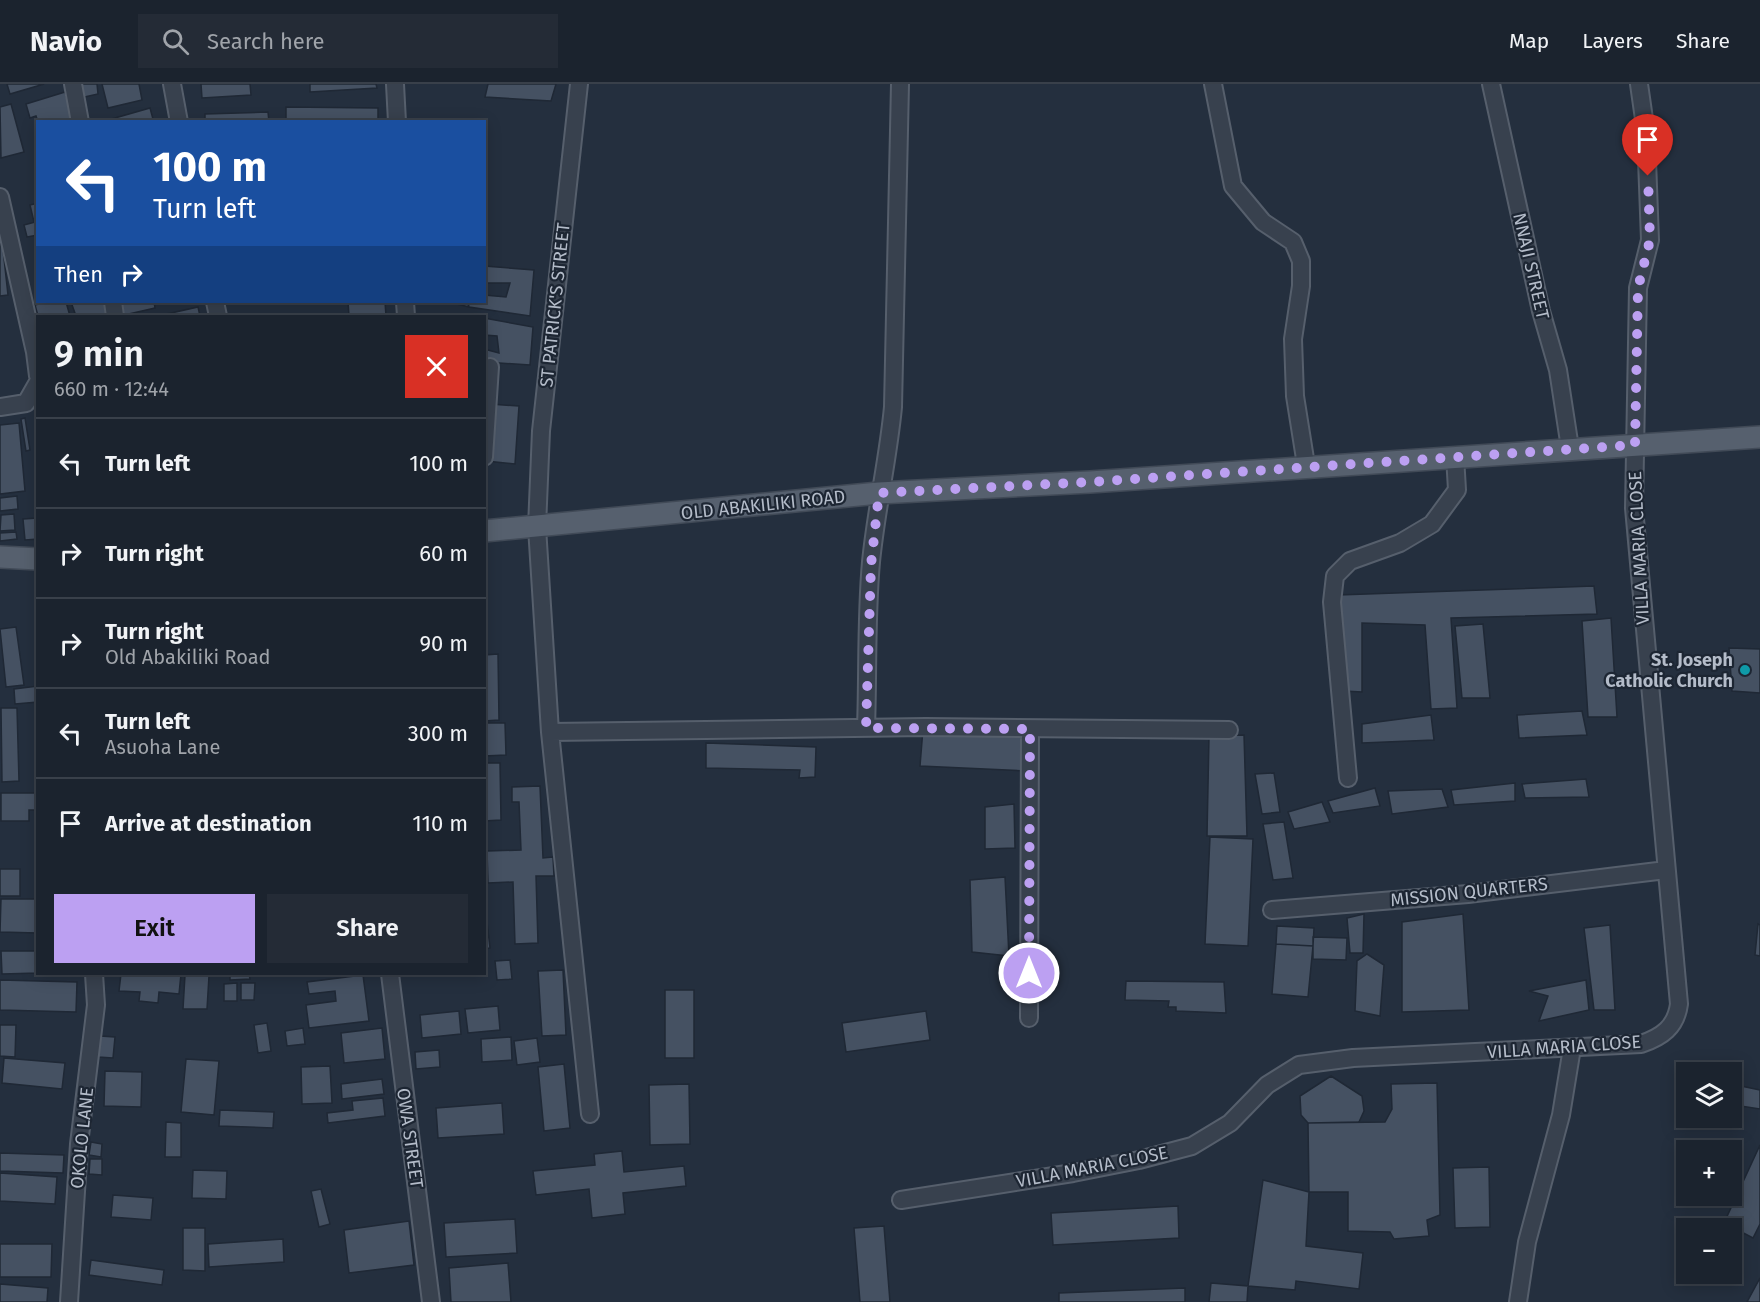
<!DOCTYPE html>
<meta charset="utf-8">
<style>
body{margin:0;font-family:"Fira Sans",sans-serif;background:#242b36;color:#f1f3f6;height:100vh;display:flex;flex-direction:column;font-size:22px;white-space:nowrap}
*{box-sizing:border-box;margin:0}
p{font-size:20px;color:#a0a4aa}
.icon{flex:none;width:33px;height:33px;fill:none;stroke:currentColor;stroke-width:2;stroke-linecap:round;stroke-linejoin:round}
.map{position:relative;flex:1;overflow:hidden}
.sheet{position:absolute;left:36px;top:231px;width:450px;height:660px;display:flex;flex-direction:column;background:#1b232e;border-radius:0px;box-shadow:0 3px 15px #0003,0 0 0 2px #39404a}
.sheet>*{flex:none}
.top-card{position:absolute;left:36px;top:36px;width:450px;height:183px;border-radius:0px;box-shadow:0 3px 15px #0003,0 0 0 2px #39404a;background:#1a4fa0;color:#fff;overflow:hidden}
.controls{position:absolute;left:1676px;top:978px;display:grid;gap:12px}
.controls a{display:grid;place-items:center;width:66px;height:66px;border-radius:0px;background:#1b232e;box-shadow:0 3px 15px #0003,0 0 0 2px #39404a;font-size:30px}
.pin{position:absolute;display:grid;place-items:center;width:51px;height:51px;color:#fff;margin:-62px -26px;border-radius:50% 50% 50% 0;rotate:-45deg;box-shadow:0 0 6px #0007}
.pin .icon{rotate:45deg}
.me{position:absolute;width:66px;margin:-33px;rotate:0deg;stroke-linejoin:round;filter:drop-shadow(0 0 4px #0008)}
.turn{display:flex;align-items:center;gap:21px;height:126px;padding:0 18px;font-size:27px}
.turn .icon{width:78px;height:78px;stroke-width:2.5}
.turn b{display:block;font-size:42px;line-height:51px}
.then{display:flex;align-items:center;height:57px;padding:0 18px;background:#0003;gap:12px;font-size:22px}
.round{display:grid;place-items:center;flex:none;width:63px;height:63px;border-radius:0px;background:#242b36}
.overview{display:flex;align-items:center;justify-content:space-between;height:102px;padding:0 18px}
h1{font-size:36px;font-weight:600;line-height:45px}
.button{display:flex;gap:12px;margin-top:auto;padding:12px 18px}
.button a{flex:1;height:69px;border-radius:0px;background:#bca0f2;color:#111;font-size:24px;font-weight:600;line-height:69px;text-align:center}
.button a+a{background:#242b36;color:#f1f3f6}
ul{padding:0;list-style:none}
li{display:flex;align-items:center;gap:18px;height:90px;padding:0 18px;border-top:2px solid #39404a}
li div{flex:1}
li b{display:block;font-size:22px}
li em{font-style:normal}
header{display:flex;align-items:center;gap:36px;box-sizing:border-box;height:84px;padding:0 30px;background:#1b232e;border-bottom:2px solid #39404a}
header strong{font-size:28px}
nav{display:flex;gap:33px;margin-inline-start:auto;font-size:21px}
.search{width:420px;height:54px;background:#242b36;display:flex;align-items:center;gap:15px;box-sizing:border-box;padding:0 21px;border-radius:0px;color:#a0a4aa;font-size:22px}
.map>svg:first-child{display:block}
.building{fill:#455162;stroke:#1f2835;stroke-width:1.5}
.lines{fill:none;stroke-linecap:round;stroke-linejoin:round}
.minor-casing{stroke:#565f6c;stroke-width:20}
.major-casing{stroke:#414a57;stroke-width:24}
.minor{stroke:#38414e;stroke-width:16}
.major{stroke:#56606e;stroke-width:21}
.route{stroke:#bca0f2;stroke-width:10;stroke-dasharray:0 18}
.culture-dot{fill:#0f9aa8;stroke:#1d2633;stroke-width:2}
.labels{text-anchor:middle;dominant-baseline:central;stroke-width:4.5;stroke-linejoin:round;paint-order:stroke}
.street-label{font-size:18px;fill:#b4bcc9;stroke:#1d2633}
.poi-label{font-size:18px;font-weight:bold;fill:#b4bcc9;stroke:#1d2633;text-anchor:end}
</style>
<header>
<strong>Navio</strong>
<div class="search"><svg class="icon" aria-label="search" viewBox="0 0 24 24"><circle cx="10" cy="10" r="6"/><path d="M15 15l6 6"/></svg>Search here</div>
<nav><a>Map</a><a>Layers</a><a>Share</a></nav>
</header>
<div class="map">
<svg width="1760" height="1218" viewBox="0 0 1760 1218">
<rect width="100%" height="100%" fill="#242f3e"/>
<path class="building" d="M7,0H44L10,10Z
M78,0H97L98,10L80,14Z
M102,0H139L142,16L108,24Z
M201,0H250L251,11L202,14Z
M310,0H376L377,4L310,8Z
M488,0H556L551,17L485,13Z
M65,8L74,38H38L36,32L30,34L26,20Z
M11,20L24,68L1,74L0,23Z
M286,23L378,24V38H286Z
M150,24L153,35L109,38L108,36Z
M268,28L269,38H205V30Z
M38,119V137L34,138L30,121Z
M0,138L8,211L0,212Z
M35,138H38V151L27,153L24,141Z
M484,182L534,186L530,232L469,223L467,218H484V211L506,213L510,199H484Z
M46,218H66L70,232H38L35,221Z
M71,218H108L112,232H76Z
M117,218H154L155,224L120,232Z
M348,218H385L386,232H349Z
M453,218H468L469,223L453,219Z
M198,223L200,232H158Z
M484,234L533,243L530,281L484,278V265L499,269L497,252L484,251Z
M490,320L519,322L515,380L486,377Z
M25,334L30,366L26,367L21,335Z
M19,339L25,407L0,410V341Z
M17,412L18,425L0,427V414Z
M14,430L15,446L0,447L1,431Z
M38,434V455L25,456L23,435Z
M16,448L17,455L0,457V449Z
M1594,502L1597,530L1451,534L1457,624L1431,625L1425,541L1362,539V608L1344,607L1338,511Z
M1611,534L1617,633H1588L1582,537Z
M1483,540L1490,614H1462L1455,542Z
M16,543L24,601L6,603L0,545Z
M1729,564L1760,565V609L1732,607Z
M498,570L499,636L484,637V571Z
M38,602V618L15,620L14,605Z
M1,624H17L19,697L2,698Z
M1582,627L1587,651L1519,654L1517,631Z
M1431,631L1434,656L1362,659V640Z
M484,639H505L506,671L484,672Z
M923,645L1028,650L1026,687L920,682Z
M1244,651L1247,752H1207L1209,652Z
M706,659L816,663L815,693L799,694L800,686L706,684Z
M484,679H500L501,736L484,737Z
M1274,689L1280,728L1262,730L1255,690Z
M1586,695L1589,713L1525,714L1522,700Z
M1515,699V717L1454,721L1451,706Z
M540,702L543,774L553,773L554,792H536L538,859L515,860L513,798L488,799L487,767L521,766L519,718H512V703Z
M1375,704L1380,722L1333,729L1328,717Z
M1442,705L1448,723L1392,730L1388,707Z
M1,709H38V726H29V737H1Z
M1322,718L1330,738L1294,745L1288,728Z
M1014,720L1015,764L985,765V723Z
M1284,738L1293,794L1273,796L1263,740Z
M1210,753L1253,755L1248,862L1205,860Z
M0,785H20V812H0Z
M1005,793L1009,872L972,868L970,796Z
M1,815H38V849L0,848Z
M1364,830L1363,869H1350L1347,834Z
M1463,830L1469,926L1402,928V838Z
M487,838L490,864L484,865V839Z
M1758,840L1760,841V872L1755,871Z
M1610,841L1615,926H1594L1584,844Z
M1277,842L1314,844L1313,862L1276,860Z
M1313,853L1347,854L1346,876L1313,875Z
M1276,860L1313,862L1308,913L1272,910Z
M1,867H38V889L2,890Z
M1367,870L1384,881L1380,932L1355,927L1357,877Z
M510,876L512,895L497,896L495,877Z
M563,886L566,951L542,952L538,887Z
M121,890H181L179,910L159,908L158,919L139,917L140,908L119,907Z
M230,890H249L250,895L230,896Z
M185,891L209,892L207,925H183Z
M363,891L369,937L309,944L306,921L336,917L335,907L309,910L307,898Z
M0,896L77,898L76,928L0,926Z
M1586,896L1589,926L1539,937L1548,912L1529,907Z
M1126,897L1224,898L1226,929L1176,927V923H1168L1169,917L1125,916Z
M237,899V917H224V900Z
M241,899H255L254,916H241Z
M665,906H694V974H665Z
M498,922L500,946L468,949L465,925Z
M459,927L461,950L422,954L420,931Z
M926,927L930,956L846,968L842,939Z
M267,939L271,967L258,969L254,941Z
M0,941H16L15,973L0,972Z
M303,944L305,960L287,962L285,947Z
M382,944L385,975L344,979L341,949Z
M100,952L115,953L113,974L98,973Z
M511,953L512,976L482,978L481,955Z
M537,954L540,978L517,981L514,957Z
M439,966L440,983L416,985L415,968Z
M4,974L65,979L62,1005L2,999Z
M186,975L219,977L214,1031L181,1028Z
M564,980L570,1044L544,1047L538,983Z
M330,982L332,1019L302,1020L301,983Z
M105,987L142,988L141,1023L104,1022Z
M1331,992L1362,1012L1364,1027L1359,1038L1308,1039L1301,1031L1300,1012Z
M382,995L384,1010L342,1015L341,1000Z
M1437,999L1440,1131L1427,1136L1429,1152L1394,1155L1390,1148L1348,1147V1108H1309L1308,1039L1385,1038L1392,1025L1391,1000Z
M689,1000L690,1060L650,1061L649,1001Z
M1741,1002L1760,1006V1025L1734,1021Z
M383,1014L385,1032L328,1039L327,1029L353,1026L352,1017Z
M502,1019L504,1050L438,1054L436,1024Z
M220,1026L274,1028L273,1044L219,1042Z
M166,1038L181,1039V1073H165Z
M91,1058L102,1060L101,1073L89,1071Z
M1760,1061V1140L1753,1154L1724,1139Z
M622,1067L624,1088L684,1082L686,1102L623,1109L625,1130L592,1134L589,1105L536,1111L533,1087L595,1081L594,1070Z
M0,1069L64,1071L63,1089L0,1087Z
M90,1075H102V1091L89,1090Z
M1489,1083L1490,1143L1455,1144L1453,1084Z
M193,1086L227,1087L226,1115L192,1114Z
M0,1089L57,1093L55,1120L0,1117Z
M1263,1096L1309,1108L1306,1162L1363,1169L1359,1205L1296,1197L1295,1206L1248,1202Z
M321,1105L330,1140L319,1143L311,1107Z
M113,1111L153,1114L151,1136L111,1133Z
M1178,1122L1179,1154L1053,1161L1051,1129Z
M515,1135L517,1169L446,1173L444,1139Z
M409,1137L414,1181L349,1189L344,1146Z
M884,1142L890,1218H860L854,1144Z
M183,1144H205V1187L183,1186Z
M283,1155L284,1178L209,1183L208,1160Z
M0,1160H52L51,1193H0Z
M91,1176L164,1186L162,1201L89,1191Z
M508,1179L511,1218H451L449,1184Z
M1760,1194V1218H1747Z
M1211,1199L1248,1202L1247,1218H1209Z
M0,1200L48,1204L47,1218H0Z
M1185,1204V1218H1059V1209Z"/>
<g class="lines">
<g class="minor-casing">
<path id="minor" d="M73,0L80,38
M172,0L179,38
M395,0L397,38
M579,0L541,347L537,443L550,648L590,1030
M1213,0L1233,102L1263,138L1293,158L1301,177V202L1293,255L1295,312L1306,381
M1491,0L1541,227L1558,286L1570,364
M0,113L35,268L38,292
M113,218L115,232
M215,218L218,232
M405,218L406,232
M0,323L26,319L38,298
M484,373L490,283
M866,644C868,589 866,533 871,478C876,426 888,376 893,323L900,0
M550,648L926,643L1229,646
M1348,694L1332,518L1335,492L1350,477L1400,459L1432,440L1457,406L1455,372
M1272,826L1468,810L1666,786
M390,890L431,1218
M1029,934L1030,645
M901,1116L1073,1089L1139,1076L1192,1062L1230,1039L1267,1001L1299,981L1353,974L1641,960C1662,953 1676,943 1679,920L1634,424L1638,204L1650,156L1646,49L1639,0
M69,1218L79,1060L96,921L94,890
M1518,1218L1527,1158L1561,1031L1572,964"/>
</g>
<g class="major-casing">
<path id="major" d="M484,447L879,409L1090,398L1760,353
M0,473L38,475"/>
</g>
<use href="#minor" class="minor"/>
<use href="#major" class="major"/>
</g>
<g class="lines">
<path class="route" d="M1029,889L1030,645L866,644L871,481L879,409L1090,398L1635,361L1638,204L1650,156L1648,92"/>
</g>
<circle class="culture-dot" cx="1745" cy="586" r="6"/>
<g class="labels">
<g class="street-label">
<text transform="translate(1531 182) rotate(77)">NNAJI STREET</text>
<text transform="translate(555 221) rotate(-84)">ST PATRICK'S STREET</text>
<text transform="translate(763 421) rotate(-6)">OLD ABAKILIKI ROAD</text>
<text transform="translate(1639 464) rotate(-93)">VILLA MARIA CLOSE</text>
<text transform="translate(1469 808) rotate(-6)">MISSION QUARTERS</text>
<text transform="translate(1564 963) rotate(-4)">VILLA MARIA CLOSE</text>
<text transform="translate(82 1054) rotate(-84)">OKOLO LANE</text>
<text transform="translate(410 1054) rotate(82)">OWA STREET</text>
<text transform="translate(1092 1083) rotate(-11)">VILLA MARIA CLOSE</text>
</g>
<g class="poi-label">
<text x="1733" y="576">St. Joseph<tspan x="1733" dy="21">Catholic Church</tspan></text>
</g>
</g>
</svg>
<div class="controls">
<a><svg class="icon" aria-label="layers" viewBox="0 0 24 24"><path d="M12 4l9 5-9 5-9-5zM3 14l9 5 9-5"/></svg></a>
<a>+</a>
<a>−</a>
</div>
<div class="pin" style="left:1648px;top:92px;background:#d93025"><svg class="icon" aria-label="arrive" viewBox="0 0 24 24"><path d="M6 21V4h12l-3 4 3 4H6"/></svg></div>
<svg class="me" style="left:1029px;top:889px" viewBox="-20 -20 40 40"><circle r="17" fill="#bca0f2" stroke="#fff" stroke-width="3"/><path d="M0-11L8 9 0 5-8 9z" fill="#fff"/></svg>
<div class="top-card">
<div class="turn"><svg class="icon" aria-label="left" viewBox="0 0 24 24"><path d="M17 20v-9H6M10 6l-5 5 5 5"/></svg><div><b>100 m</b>Turn left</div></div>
<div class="then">Then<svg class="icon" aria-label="right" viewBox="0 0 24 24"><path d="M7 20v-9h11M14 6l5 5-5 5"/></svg></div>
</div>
<section class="sheet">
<div class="overview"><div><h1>9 min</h1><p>660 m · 12:44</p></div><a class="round" style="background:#d93025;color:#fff"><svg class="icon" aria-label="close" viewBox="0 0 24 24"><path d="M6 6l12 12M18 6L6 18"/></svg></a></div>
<ul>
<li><svg class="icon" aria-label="left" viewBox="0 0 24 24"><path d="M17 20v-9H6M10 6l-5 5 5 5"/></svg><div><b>Turn left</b></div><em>100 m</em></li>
<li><svg class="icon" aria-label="right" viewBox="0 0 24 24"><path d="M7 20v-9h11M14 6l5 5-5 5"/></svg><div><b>Turn right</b></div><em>60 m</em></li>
<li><svg class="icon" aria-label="right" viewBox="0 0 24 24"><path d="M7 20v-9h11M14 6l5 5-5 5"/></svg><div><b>Turn right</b><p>Old Abakiliki Road</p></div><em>90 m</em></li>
<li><svg class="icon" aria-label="left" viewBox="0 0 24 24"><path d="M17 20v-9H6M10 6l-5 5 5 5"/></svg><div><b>Turn left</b><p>Asuoha Lane</p></div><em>300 m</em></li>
<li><svg class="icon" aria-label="arrive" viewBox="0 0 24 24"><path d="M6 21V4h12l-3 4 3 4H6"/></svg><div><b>Arrive at destination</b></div><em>110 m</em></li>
</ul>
<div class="button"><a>Exit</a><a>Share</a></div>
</section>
</div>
